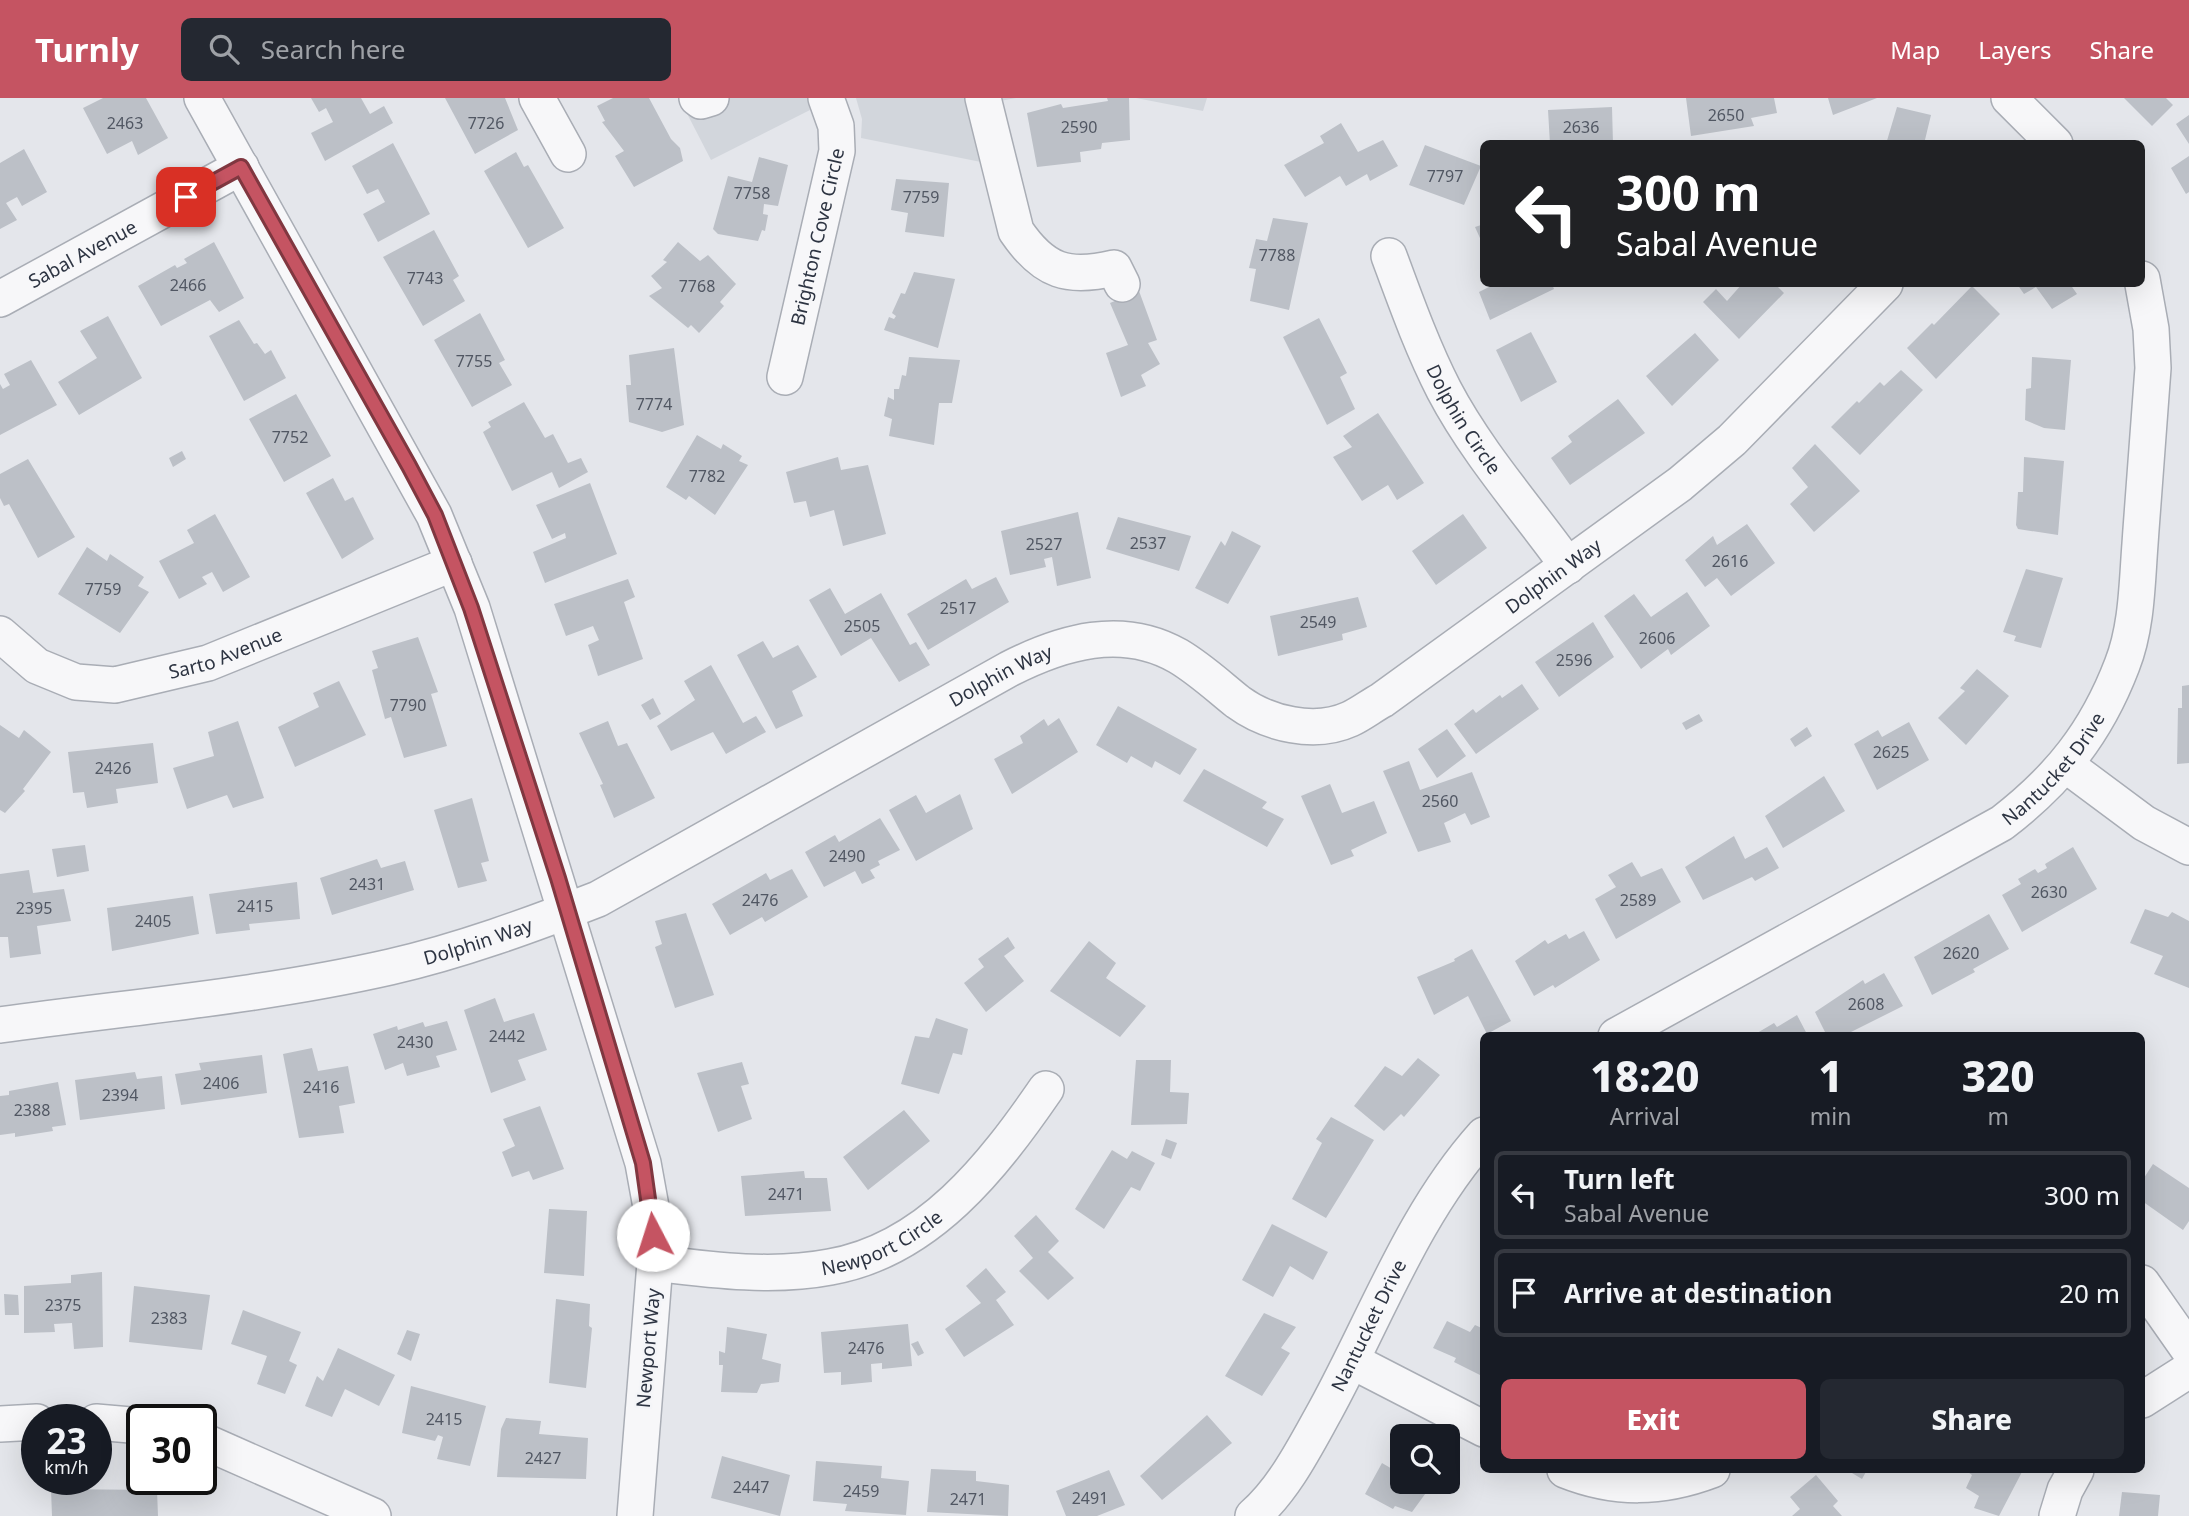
<!DOCTYPE html>
<style>
body{margin:0;font-family:"Noto Sans",sans-serif;background:#242831;color:#f1f3f6;height:100vh;display:flex;flex-direction:column;font-size:26px;white-space:nowrap}
*{box-sizing:border-box;margin:0}
p{font-size:23px;color:#9ea1a6}
.icon{flex:none;width:38px;height:38px;fill:none;stroke:currentColor;stroke-width:2;stroke-linecap:round;stroke-linejoin:round}
.map{position:relative;flex:1;overflow:hidden}
.side{position:absolute;left:1480px;top:934px;width:665px;height:441px;display:flex;flex-direction:column;background:#171b24;border-radius:10px;box-shadow:0 7px 28px #0002}
.side>*{flex:none}
.guide{position:absolute;left:1480px;top:42px;width:665px;height:147px;border-radius:10px;box-shadow:0 7px 28px #0002;background:#202124;color:#fff;overflow:hidden}
.tools{position:absolute;left:1390px;top:1326px;display:grid;gap:14px}
.tools a{display:grid;place-items:center;width:70px;height:70px;border-radius:10px;background:#171b24;box-shadow:0 7px 28px #0002;font-size:35px}
.speed{position:absolute;left:21px;top:1306px;display:flex;gap:14px;font-size:35px;font-weight:700;text-align:center}
.speed>*{display:grid;place-content:center;width:91px;height:91px;border-radius:50%;background:#171b24;box-shadow:0 7px 28px #0002;line-height:1}
.speed small{font-size:18px;font-weight:400}
.speed .limit{border:4px solid #111;border-radius:10px;background:#fff;color:#111}
.pin{position:absolute;display:grid;place-items:center;width:60px;height:60px;color:#fff;margin:-30px;border-radius:14px;box-shadow:0 4px 10px #0006}
.me{position:absolute;width:77px;margin:-38px;rotate:355deg;stroke-linejoin:round;filter:drop-shadow(0 0 5px #0008)}
.turn{display:flex;align-items:center;gap:24px;height:147px;padding:0 21px;font-size:32px}
.turn .icon{width:91px;height:91px;stroke-width:2.5}
.turn b{display:block;font-size:49px;line-height:60px}
.eta{display:flex;justify-content:space-evenly;align-items:center;height:119px;text-align:center}
.eta b{font-size:42px;font-weight:800;line-height:49px}
.cta{display:flex;gap:14px;margin-top:auto;padding:14px 21px}
.cta a{flex:1;height:80px;border-radius:10px;background:#c55462;color:#fff;font-size:28px;font-weight:800;line-height:80px;text-align:center}
.cta a+a{background:#242831;color:#f1f3f6}
ul{padding:0;list-style:none}
li{display:flex;align-items:center;gap:21px;height:88px;margin:0 14px 10px;padding:0 7px;border:4px solid #363941;border-radius:10px}
li div{flex:1}
li b{display:block;font-size:26px}
li em{font-style:normal}
header{display:flex;align-items:center;gap:42px;box-sizing:border-box;height:98px;padding:0 35px;background:#c55462;color:#fff}
header strong{font-size:33px}
nav{display:flex;gap:38px;margin-inline-start:auto;font-size:24px}
.search{width:490px;height:63px;background:#242831;display:flex;align-items:center;gap:18px;box-sizing:border-box;padding:0 24px;border-radius:10px;color:#9ea1a6;font-size:26px}
.map>svg:first-child{display:block}
.built{fill:#d2d6dc}
.building{fill:#bcc0c7}
.lines{fill:none;stroke-linecap:round;stroke-linejoin:round}
.minor-casing{stroke:#a9adb5;stroke-width:38}
.minor{stroke:#f7f7f9;stroke-width:35}
.route-casing{stroke:#803740;stroke-width:18}
.route{stroke:#c55462;stroke-width:12}
.labels{text-anchor:middle;dominant-baseline:central;stroke-width:5;stroke-linejoin:round;paint-order:stroke}
.number-label{font-size:16px;fill:#515763}
.street-label{font-size:19px;fill:#2d3442;stroke:#f4f5f8}
</style>
<header>
<strong>Turnly</strong>
<div class="search"><svg class="icon" aria-label="search" viewBox="0 0 24 24"><circle cx="10" cy="10" r="6"/><path d="M15 15l6 6"/></svg>Search here</div>
<nav><a>Map</a><a>Layers</a><a>Share</a></nav>
</header>
<div class="map">
<svg width="2189" height="1418" viewBox="0 0 2189 1418">
<rect width="100%" height="100%" fill="#e4e6eb"/>
<path class="built" d="M679,0H807L810,12L711,62Z
M856,0H1016L968,9L986,65L861,40L862,21Z
M1136,0H1207L1203,13Z"/>
<path class="building" d="M103,0H146L168,40L138,57L132,43L107,56L83,10Z
M311,0H361L370,16L384,8L393,25L325,63L311,35L333,24L326,10L319,14Z
M445,0H505L518,32L475,56Z
M613,0H649L671,41L680,50L683,63L634,89L615,58L624,53L602,24L605,23L597,8Z
M1107,0H1129L1130,42L1102,45L1101,51L1080,54L1081,64L1037,69L1027,15L1061,6L1063,10L1108,3Z
M1686,0H1774L1777,15L1751,20L1754,28L1691,38Z
M1828,0H1877L1833,17Z
M2124,0H2166L2173,7L2152,28Z
M1612,9L1613,46H1550L1548,12Z
M1897,9L1931,17L1924,46H1886Z
M2189,17V46L2176,26Z
M1341,25L1358,54L1383,42L1398,68L1370,83L1367,76L1346,88L1340,78L1305,99L1284,67L1324,45L1320,38Z
M393,45L430,116L378,144L363,116L385,104L378,91L367,96L352,68Z
M1425,47L1481,68L1464,107L1409,87Z
M24,51L47,94L22,108L17,99L6,105L17,122L0,131V65Z
M516,54L524,69L528,67L564,130L528,150L484,73Z
M2189,58V94L2186,96L2171,70Z
M759,59L788,67L778,108L764,106L763,116L768,117L765,133L762,132L758,143L718,136L713,131L728,78L752,84Z
M896,81L949,85L944,139L905,134L908,115L891,112Z
M1273,120L1308,125L1289,212L1250,203L1256,171L1249,170L1256,141L1267,143Z
M1484,126V149L1475,129Z
M434,132L459,178L453,182L465,203L423,228L383,159Z
M214,144L244,200L219,214L210,202L161,228L138,188L175,167L177,170L187,165L184,161Z
M678,144L700,163L708,157L736,186L720,204L724,208L699,235L691,227L688,230L649,198L662,190L651,178L667,164L663,162Z
M914,174L955,181L938,250L884,232L889,219L894,221L896,218L892,215L901,195L905,196Z
M1495,186H1552L1554,191L1490,222L1479,194Z
M1742,186H1775L1784,195L1739,241L1703,204L1716,191L1727,203Z
M2017,186H2070L2077,196L2052,211L2036,189L2024,196Z
M1972,188L2000,216L1936,281L1907,250L1932,225L1934,227Z
M1139,193L1157,242L1148,245L1160,266L1141,277L1146,288L1121,299L1106,255L1128,247L1110,205Z
M480,215L505,262L499,265L512,287L472,309L434,242Z
M108,218L142,280L79,317L58,284L97,260L80,233Z
M1319,220L1347,275L1340,279L1355,311L1327,327L1283,239Z
M239,222L254,246L257,245L265,256L271,252L286,280L244,303L209,238Z
M1531,234L1557,284L1521,304L1496,252Z
M1695,235L1719,262L1672,308L1646,278Z
M674,250L684,327L662,334L629,324L626,287H631L629,257Z
M909,259L960,262L952,305H939L934,347L889,338L892,321L884,318L888,299L894,302V291H899L902,277L906,278Z
M2032,259L2071,262L2065,332L2044,330L2025,322L2026,291L2031,290Z
M31,262L57,307L0,337V286L3,291L10,287L4,276Z
M1901,272L1923,292L1860,357L1831,329L1857,303L1859,305L1880,284L1884,288Z
M296,296L331,358L284,384L249,321Z
M1618,301L1645,335L1570,387L1551,360L1572,344L1568,338Z
M524,304L545,340L553,336L568,365L581,360L588,374L559,390L552,374L512,393L483,334L491,329L488,324Z
M1378,315L1424,385L1397,402L1388,387L1362,403L1333,359L1352,349L1343,338Z
M697,337L721,351L723,346L742,358L739,363L748,367L715,417L689,398L686,402L666,389Z
M1815,346L1860,393L1814,434L1790,406L1808,389L1792,370Z
M182,353L186,361L173,369L169,360Z
M838,359L841,372L868,367L886,436L843,448L834,412L810,419L806,403L794,405L786,374Z
M2024,359L2064,363L2058,437L2018,431L2016,427L2018,394H2023Z
M28,361L75,439L38,460L9,406L4,408L0,400V376Z
M333,380L345,403L353,399L374,441L342,461L306,395Z
M590,385L617,456L545,485L533,454L566,440L565,435L552,441L536,407Z
M1078,414L1091,480L1057,488L1052,459L1044,461L1046,469L1010,477L1001,433Z
M215,416L250,479L223,494L212,474L202,479L207,486L179,501L159,463L194,445L187,432Z
M1463,416L1487,450L1436,487L1412,453Z
M1118,419L1191,438L1179,473L1106,451Z
M1747,426L1775,465L1731,498L1717,480L1705,489L1685,462L1713,438L1717,447Z
M1232,433L1261,448L1228,506L1195,490L1221,443L1225,448Z
M87,449L107,463L110,456L144,479L138,488L149,494L120,535L58,496Z
M2026,471L2063,480L2041,550L2014,543L2016,538L2003,534Z
M996,479L1009,504L928,552L907,516L966,481L972,491Z
M628,481L635,499L624,504L643,561L598,578L588,547L599,542L593,528L566,538L554,506Z
M830,490L845,516L881,495L910,547L916,544L930,567L899,584L871,540L841,558L809,502Z
M1687,494L1710,528L1671,557L1668,551L1641,571L1604,518L1634,496L1651,519Z
M1358,499L1367,529L1342,536L1343,542L1278,558L1270,518Z
M1593,524L1614,559L1559,599L1535,564Z
M418,539L438,594L431,596L447,648L404,660L391,619L385,621L372,572L378,570L372,553Z
M763,543L773,560L798,547L817,579L792,593L803,618L776,631L737,557Z
M711,567L743,625L756,618L766,634L726,656L713,634L671,653L657,628L695,602L684,583Z
M1977,571L2009,598L1966,647L1938,620L1965,593L1960,590Z
M339,583L366,637L295,669L278,629L319,609L313,595Z
M1522,586L1539,611L1476,656L1454,626L1473,611L1476,615L1500,597L1502,600Z
M2189,587V665L2177,666L2178,610H2182V588Z
M653,600L661,616L650,622L641,607Z
M1118,608L1197,651L1180,677L1155,663L1152,670L1131,658L1127,665L1096,647Z
M1699,616L1703,623L1686,632L1682,625Z
M1059,620L1078,654L1012,696L994,661L1023,645L1020,638L1044,621L1048,628Z
M238,623L264,700L233,710L227,697L187,711L173,670L214,658L208,634Z
M608,623L618,648L627,645L655,700L614,720L600,687L603,686L579,635Z
M1909,624L1929,662L1877,692L1854,646L1878,632L1882,639Z
M0,627L19,640L24,632L51,654L23,691L25,693L5,715L0,712Z
M1807,629L1812,638L1795,649L1790,641Z
M1447,631L1466,658L1437,680L1418,651Z
M153,645L158,685L116,691L118,705L87,710L84,694L73,695L68,654Z
M1409,663L1420,692L1472,674L1490,719L1471,727L1465,715L1444,725L1451,744L1418,754L1383,673Z
M1204,671L1267,704L1262,710L1284,721L1267,749L1183,703Z
M1824,678L1845,713L1783,750L1765,718Z
M1330,686L1342,715L1374,703L1387,735L1351,752L1354,758L1331,767L1301,698Z
M960,696L973,731L916,763L889,712L916,697L926,715Z
M472,700L489,763L481,765L487,783L458,790L434,712Z
M880,720L900,752L878,763L880,767L870,772L875,780L862,786L855,773L824,789L805,754L835,737L839,744Z
M1734,738L1745,761L1767,749L1779,770L1755,783L1752,779L1703,802L1685,769Z
M85,747L89,773L57,779L52,751Z
M2073,749L2097,791L2022,834L2002,797L2021,786L2018,781L2035,771L2038,775L2047,770L2045,766Z
M377,761L381,770L405,763L414,792L332,817L320,780Z
M1632,764L1641,779L1662,770L1681,804L1616,841L1595,801L1616,789L1608,777Z
M792,771L808,799L765,824L762,819L730,837L712,806L766,775L770,782Z
M29,772L33,795L64,791L71,823L37,828L41,856L10,860L8,839H0V776Z
M297,784L300,821L249,826L250,832L216,836L209,796Z
M193,798L199,836L112,853L107,810Z
M2145,811L2168,819L2172,814L2189,823V890L2154,876L2163,858L2130,845Z
M686,815L714,897L675,910L655,849L662,846L655,823Z
M1989,816L2009,851L1973,871L1975,874L1932,897L1914,859Z
M1584,833L1600,862L1555,890L1553,887L1534,898L1515,863L1545,842L1548,846L1566,836L1569,841Z
M1008,839L1015,850L1004,858L1024,883L986,914L964,885L984,869L978,861Z
M1089,843L1116,865L1106,880L1146,908L1120,939L1050,893Z
M1472,851L1511,923L1487,936L1468,898L1434,917L1417,879L1455,863L1454,861Z
M1884,875L1903,908L1843,938H1827L1815,914L1863,882L1865,886Z
M495,900L504,924L534,915L547,952L518,962L526,982L491,995L464,912Z
M1797,917L1808,938H1752L1774,925L1777,929Z
M936,920L968,931L962,957L953,955L939,996L901,986L915,938L929,940Z
M447,923L457,952L436,958L440,969L407,978L403,965L385,972L373,936L397,928L398,932L423,924L425,929Z
M312,950L318,973L348,968L355,1005L339,1008L344,1035L299,1040L283,956Z
M262,957L267,995L181,1007L175,976L201,972L199,965Z
M1418,960L1440,977L1404,1019L1401,1016L1384,1033L1354,1008L1385,968L1402,978Z
M1136,962H1171L1170,994L1189,995L1187,1026L1131,1027Z
M742,964L749,986L741,988L752,1021L718,1034L697,975Z
M135,974L137,981L162,978L165,1011L80,1022L75,982Z
M58,984L66,1027L52,1029L53,1033L15,1039V1035L0,1037V998L9,997V993Z
M540,1008L564,1071L533,1082L529,1073L512,1079L502,1054L515,1048L503,1021Z
M904,1012L930,1043L868,1092L843,1059Z
M1331,1019L1374,1042L1326,1120L1292,1101L1322,1045L1316,1041Z
M1166,1041L1177,1045L1171,1061L1161,1057Z
M1112,1052L1127,1061L1132,1053L1155,1065L1140,1093L1131,1089L1104,1131L1075,1111Z
M2153,1066L2189,1090V1123L2183,1132L2142,1103V1083Z
M804,1073L805,1080H827L831,1113L745,1118L741,1078Z
M549,1111L587,1113L584,1178L544,1175Z
M1036,1117L1059,1143L1048,1154L1074,1180L1048,1202L1019,1173L1033,1160L1014,1138Z
M1272,1126L1328,1154L1313,1182L1290,1168L1273,1199L1242,1182Z
M986,1170L1006,1194L996,1202L1014,1227L964,1259L945,1231L981,1205L966,1188Z
M102,1174L103,1249L74,1251L72,1225L54,1226L55,1234L24,1235V1188L71,1185V1177Z
M134,1188L210,1197L202,1252L129,1244Z
M4,1196L18,1197L19,1217H5Z
M556,1201L590,1206L589,1228L592,1230L586,1290L549,1285Z
M243,1212L301,1234L289,1263L297,1267L285,1296L257,1286L267,1258L231,1246Z
M1264,1215L1296,1229L1281,1250L1290,1255L1262,1298L1225,1278Z
M1447,1223L1470,1234L1475,1227L1484,1231V1279L1454,1264L1456,1260L1433,1250Z
M908,1226L912,1268L882,1271V1265L871,1266L872,1284L841,1287V1274L824,1275L821,1234Z
M727,1229L767,1236L762,1261L781,1266L779,1284L761,1286L757,1295L721,1294L723,1267H719V1253L725,1255Z
M407,1232L420,1236L411,1263L397,1256Z
M918,1243L924,1255L918,1258L911,1246Z
M338,1250L395,1277L379,1308L345,1291L332,1319L305,1308L317,1278L323,1283Z
M411,1288L486,1308L470,1368L437,1361L443,1339L438,1337L435,1343L402,1335Z
M1207,1317L1232,1345L1162,1402L1140,1378Z
M506,1320L541,1323L539,1336L588,1340L586,1381L497,1379L501,1331Z
M722,1358L790,1377L780,1418L711,1400Z
M1402,1359V1384H1426L1423,1389L1428,1392L1412,1414L1395,1408L1393,1411L1365,1396L1382,1365L1394,1372Z
M816,1363L882,1368L881,1380L909,1383L906,1417L845,1413L847,1406L813,1403Z
M931,1371L976,1373V1383L1009,1387L1008,1418L927,1414Z
M1109,1372L1125,1407L1097,1418H1066L1056,1393Z
M1847,1372H1867L1862,1381Z
M1965,1372H2023L1999,1418L1974,1410L1979,1398L1966,1390L1972,1377Z
M1816,1377L1838,1403L1833,1408L1842,1418H1792L1800,1411L1790,1399Z
M51,1391L157,1392L158,1418H52Z
M2122,1394L2160,1397L2158,1418H2119Z"/>
<g class="lines">
<g class="minor-casing">
<g id="minor">
<path d="M202,0L434,417L472,510L643,1065L651,1109L655,1165L635,1418"/>
<path d="M537,0L568,56"/>
<path d="M697,0L701,3L711,0"/>
<path d="M983,0L1016,133C1044,174 1068,181 1114,170L1122,186"/>
<path d="M2009,0L2055,46"/>
<path id="s1" d="M1389,158C1406,204 1422,249 1444,292C1477,355 1527,411 1568,468"/>
<path id="s2" d="M0,201L241,69"/>
<path id="s3" d="M785,279L837,53L836,28L826,0"/>
<path id="s4" d="M0,536L37,568L76,584L115,587L208,565L454,465"/>
<path d="M2066,667L2144,725L2189,749"/>
<path id="s5" d="M0,927C130,909 262,898 390,869C460,853 531,827 598,801L1009,571C1062,544 1122,526 1178,558C1200,571 1218,588 1238,604C1268,626 1315,637 1350,621C1361,616 1371,608 1382,602L1680,386L1732,342L1885,186"/>
<path id="s6" d="M1616,938L2002,725C2059,681 2096,635 2122,567C2137,529 2137,485 2140,446C2144,387 2149,328 2153,270L2151,231L2142,181"/>
<path id="s7" d="M655,1165C712,1172 773,1180 830,1169C928,1152 993,1068 1046,991"/>
<path d="M2142,1185L2189,1252"/>
<path d="M1352,1263L1484,1331"/>
<path d="M2142,1302L2189,1272"/>
<path d="M96,1324L142,1328"/>
<path d="M0,1326L37,1324"/>
<path d="M201,1342L373,1418"/>
<path d="M1565,1372C1615,1392 1662,1391 1712,1372"/>
<path id="s8" d="M1253,1418C1284,1391 1305,1349 1325,1313C1376,1220 1413,1116 1484,1037"/>
<path d="M2057,1418L2065,1392L2076,1372"/>
</g>
</g>
<use href="#minor" class="minor"/>
</g>
<g class="lines">
<g class="route-casing">
<path id="route" d="M186,99L241,69L409,368L435,417L471,510L558,780L643,1065L653,1137"/>
</g>
<use href="#route" class="route"/>
</g>
<g class="labels">
<g class="number-label">
<text x="1726" y="17">2650</text>
<text x="125" y="25">2463</text>
<text x="486" y="25">7726</text>
<text x="1079" y="29">2590</text>
<text x="1581" y="29">2636</text>
<text x="1445" y="78">7797</text>
<text x="752" y="95">7758</text>
<text x="921" y="99">7759</text>
<text x="1277" y="157">7788</text>
<text x="425" y="180">7743</text>
<text x="188" y="187">2466</text>
<text x="697" y="188">7768</text>
<text x="474" y="263">7755</text>
<text x="654" y="306">7774</text>
<text x="290" y="339">7752</text>
<text x="707" y="378">7782</text>
<text x="1148" y="445">2537</text>
<text x="1044" y="446">2527</text>
<text x="1730" y="463">2616</text>
<text x="103" y="491">7759</text>
<text x="958" y="510">2517</text>
<text x="1318" y="524">2549</text>
<text x="862" y="528">2505</text>
<text x="1657" y="540">2606</text>
<text x="1574" y="562">2596</text>
<text x="408" y="607">7790</text>
<text x="1891" y="654">2625</text>
<text x="113" y="670">2426</text>
<text x="1440" y="703">2560</text>
<text x="847" y="758">2490</text>
<text x="367" y="786">2431</text>
<text x="2049" y="794">2630</text>
<text x="760" y="802">2476</text>
<text x="1638" y="802">2589</text>
<text x="255" y="808">2415</text>
<text x="34" y="810">2395</text>
<text x="153" y="823">2405</text>
<text x="1961" y="855">2620</text>
<text x="1866" y="906">2608</text>
<text x="507" y="938">2442</text>
<text x="415" y="944">2430</text>
<text x="221" y="985">2406</text>
<text x="321" y="989">2416</text>
<text x="120" y="997">2394</text>
<text x="32" y="1012">2388</text>
<text x="786" y="1096">2471</text>
<text x="63" y="1207">2375</text>
<text x="169" y="1220">2383</text>
<text x="866" y="1250">2476</text>
<text x="444" y="1321">2415</text>
<text x="543" y="1360">2427</text>
<text x="751" y="1389">2447</text>
<text x="861" y="1393">2459</text>
<text x="1090" y="1400">2491</text>
<text x="968" y="1401">2471</text>
</g>
<g class="street-label">
<text stroke="none"><textPath href="#s3" startOffset="144">Brighton Cove Circle</textPath></text>
<text stroke="none"><textPath href="#s2" startOffset="94">Sabal Avenue</textPath></text>
<text stroke="none"><textPath href="#s1" startOffset="180">Dolphin Circle</textPath></text>
<text stroke="none"><textPath href="#s5" startOffset="1704">Dolphin Way</textPath></text>
<text stroke="none"><textPath href="#s4" startOffset="245">Sarto Avenue</textPath></text>
<text stroke="none"><textPath href="#s5" startOffset="1074">Dolphin Way</textPath></text>
<text stroke="none"><textPath href="#s6" startOffset="516">Nantucket Drive</textPath></text>
<text stroke="none"><textPath href="#s5" startOffset="486">Dolphin Way</textPath></text>
<text stroke="none"><textPath href="#s7" startOffset="233">Newport Circle</textPath></text>
<text stroke="none"><textPath href="#s8" startOffset="224">Nantucket Drive</textPath></text>
<text transform="translate(648 1250) rotate(-85)">Newport Way</text>
</g>
</g>
</svg>
<div class="tools">
<a><svg class="icon" aria-label="search" viewBox="0 0 24 24"><circle cx="10" cy="10" r="6"/><path d="M15 15l6 6"/></svg></a>
</div>
<div class="speed"><div>23<small>km/h</small></div><div class="limit">30</div></div>
<div class="pin" style="left:186px;top:99px;background:#d93025"><svg class="icon" aria-label="arrive" viewBox="0 0 24 24"><path d="M6 21V4h12l-3 4 3 4H6"/></svg></div>
<svg class="me" style="left:653px;top:1137px" viewBox="-20 -20 40 40"><circle r="19" fill="#fff"/><path d="M0-13L10 11 0 6-10 11z" fill="#c55462"/></svg>
<div class="guide">
<div class="turn"><svg class="icon" aria-label="left" viewBox="0 0 24 24"><path d="M17 20v-9H6M10 6l-5 5 5 5"/></svg><div><b>300 m</b>Sabal Avenue</div></div>
</div>
<section class="side">
<div class="eta">
<div><b>18:20</b><p>Arrival</p></div>
<div><b>1</b><p>min</p></div>
<div><b>320</b><p>m</p></div>
</div>
<ul>
<li><svg class="icon" aria-label="left" viewBox="0 0 24 24"><path d="M17 20v-9H6M10 6l-5 5 5 5"/></svg><div><b>Turn left</b><p>Sabal Avenue</p></div><em>300 m</em></li>
<li><svg class="icon" aria-label="arrive" viewBox="0 0 24 24"><path d="M6 21V4h12l-3 4 3 4H6"/></svg><div><b>Arrive at destination</b></div><em>20 m</em></li>
</ul>
<div class="cta"><a>Exit</a><a>Share</a></div>
</section>
</div>
